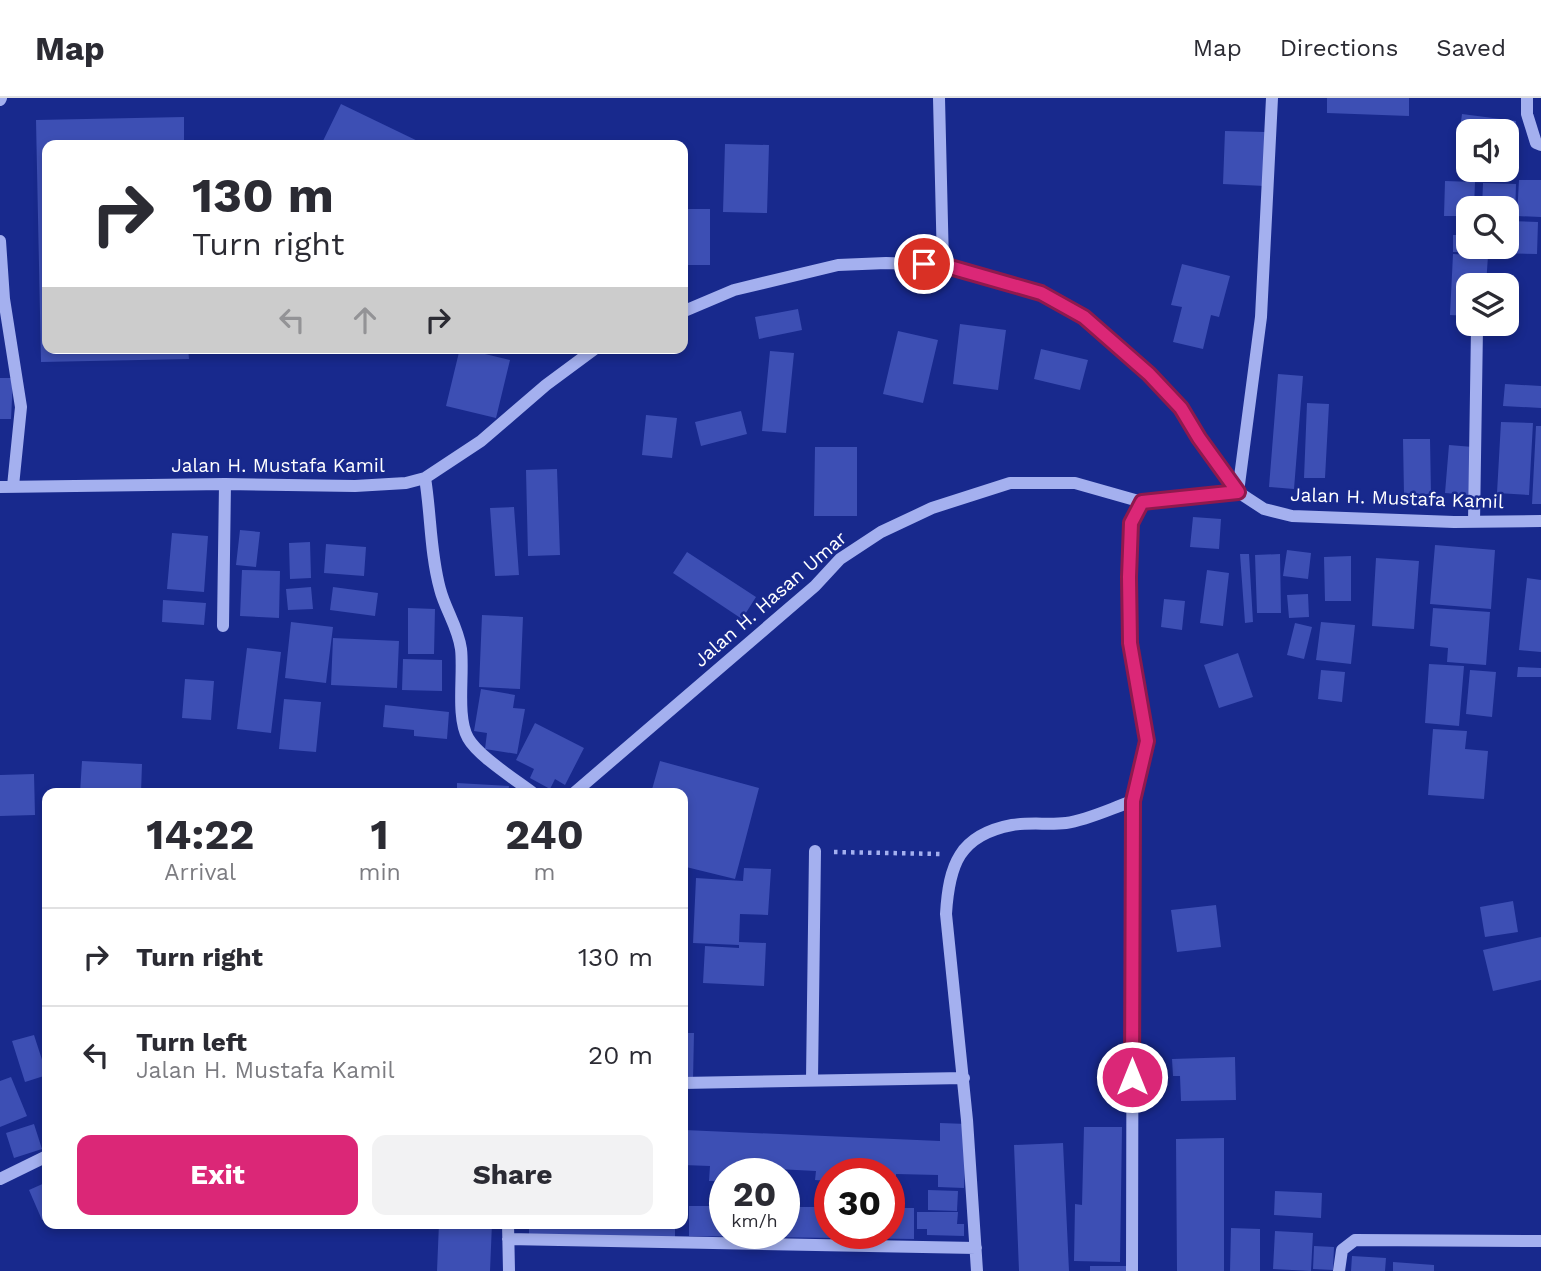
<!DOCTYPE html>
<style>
body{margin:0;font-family:"Work Sans",sans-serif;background:#f2f2f3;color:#2b2b33;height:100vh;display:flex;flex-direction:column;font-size:26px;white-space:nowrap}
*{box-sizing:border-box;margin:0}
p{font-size:23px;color:#7c7c81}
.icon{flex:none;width:38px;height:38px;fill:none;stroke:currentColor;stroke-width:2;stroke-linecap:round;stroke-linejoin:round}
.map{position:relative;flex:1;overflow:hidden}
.side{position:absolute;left:42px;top:690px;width:646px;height:441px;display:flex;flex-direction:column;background:#fff;border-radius:14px;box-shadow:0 4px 10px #0003}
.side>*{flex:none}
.guide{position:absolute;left:42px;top:42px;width:646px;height:214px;border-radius:14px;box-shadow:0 4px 10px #0003;background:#fff;color:#2b2b33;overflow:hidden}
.buttons{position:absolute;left:1456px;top:21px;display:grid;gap:14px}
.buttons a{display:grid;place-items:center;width:63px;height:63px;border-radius:14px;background:#fff;box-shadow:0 4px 10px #0003;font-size:35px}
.speed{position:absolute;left:709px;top:1060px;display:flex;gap:14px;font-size:35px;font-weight:700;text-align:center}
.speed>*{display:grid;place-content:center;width:91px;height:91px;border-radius:50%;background:#fff;box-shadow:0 4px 10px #0003;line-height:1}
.speed small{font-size:18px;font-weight:400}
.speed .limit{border:10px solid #d22;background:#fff;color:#111}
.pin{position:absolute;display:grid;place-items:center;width:60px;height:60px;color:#fff;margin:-30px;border:4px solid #fff;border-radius:50%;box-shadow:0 2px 7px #0007}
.me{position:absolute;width:77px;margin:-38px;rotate:0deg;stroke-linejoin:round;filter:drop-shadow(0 0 5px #0008)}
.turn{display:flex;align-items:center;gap:24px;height:147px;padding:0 35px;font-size:32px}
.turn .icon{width:91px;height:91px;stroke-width:2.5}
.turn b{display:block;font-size:49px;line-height:60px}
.lanes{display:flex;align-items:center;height:66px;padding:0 35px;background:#0003;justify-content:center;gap:35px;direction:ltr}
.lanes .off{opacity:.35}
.eta{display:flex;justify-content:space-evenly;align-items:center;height:119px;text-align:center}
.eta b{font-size:42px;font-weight:700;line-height:49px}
.cta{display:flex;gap:14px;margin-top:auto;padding:14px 35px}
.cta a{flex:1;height:80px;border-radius:14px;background:#db2777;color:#fff;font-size:28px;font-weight:700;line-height:80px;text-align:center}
.cta a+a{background:#f2f2f3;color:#2b2b33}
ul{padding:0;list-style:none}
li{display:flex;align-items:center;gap:21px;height:98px;padding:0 35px;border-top:2px solid #e1e1e2}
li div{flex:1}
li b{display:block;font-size:26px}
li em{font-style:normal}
header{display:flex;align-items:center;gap:42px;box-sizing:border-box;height:98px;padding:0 35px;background:#fff;border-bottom:2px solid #e1e1e2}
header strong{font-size:33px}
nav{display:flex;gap:38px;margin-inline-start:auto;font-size:24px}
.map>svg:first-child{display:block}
.building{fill:#3d4fb4}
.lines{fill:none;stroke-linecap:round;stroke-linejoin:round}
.path{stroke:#a4b0ef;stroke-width:4.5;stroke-dasharray:3.5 5;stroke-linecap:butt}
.minor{stroke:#a4b0ef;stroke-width:12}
.route-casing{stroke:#8e194d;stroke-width:18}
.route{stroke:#db2777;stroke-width:12}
.labels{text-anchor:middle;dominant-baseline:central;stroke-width:5;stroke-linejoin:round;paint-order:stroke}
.street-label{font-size:19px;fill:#fff;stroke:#18298d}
</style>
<header>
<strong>Map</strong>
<nav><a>Map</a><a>Directions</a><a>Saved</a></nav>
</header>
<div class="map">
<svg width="1541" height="1173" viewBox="0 0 1541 1173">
<rect width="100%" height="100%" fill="#18298d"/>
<path class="building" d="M1327,0H1409V18L1327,15Z
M341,6L426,47H321Z
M1462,16L1516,23L1512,61H1507V33H1468V56L1457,54Z
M184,19V47H47V250H188L189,261L41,264L36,22Z
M1225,33L1266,34L1265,88L1223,86Z
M725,46L769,47L767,115L723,114Z
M1519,82H1541V119L1517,118Z
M1445,83L1475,84L1474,110H1468V118H1444Z
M1483,85L1516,86L1515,119H1507V110H1482Z
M682,111H710V167H682Z
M1507,123L1538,124L1537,156L1453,154V137H1468V149H1507Z
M1453,156L1488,158L1486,187H1468V218L1450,217Z
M1182,166L1230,178L1219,219L1211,217L1203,251L1173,244L1182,209L1171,207Z
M798,211L802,232L759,241L755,219Z
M960,226L1006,232L998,292L953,286Z
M898,233L938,242L923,305L883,296Z
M460,250L510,262L496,320L446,308Z
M1041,251L1088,262L1080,292L1034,281Z
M770,253L794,255L786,335L762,333Z
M1278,276L1303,278L1294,391L1269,389Z
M0,280H13L11,321H0Z
M1505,286L1541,288V310L1503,308Z
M1307,305L1329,306L1325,380H1304Z
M741,313L747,336L701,348L695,324Z
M646,317L677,320L672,360L642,357Z
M1501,324L1533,325L1529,397L1497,395Z
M1536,328H1541V406H1532Z
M1403,341H1430L1431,396L1404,397Z
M1449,347L1473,349L1470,397L1445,395Z
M815,349H857V418H814Z
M557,371L560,457L528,458L526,372Z
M514,409L519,477L495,478L490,410Z
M1193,419L1221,421L1219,451L1190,449Z
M240,432L260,434L256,469L236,467Z
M172,435L208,438L204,494L167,491Z
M310,444L311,480L290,481L289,445Z
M326,446L366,449L364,478L324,475Z
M1435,447L1495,452L1491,511L1430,506Z
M1287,452L1311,455L1308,481L1283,478Z
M687,454L756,499L742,521L673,475Z
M1240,456H1249L1253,524L1245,525Z
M1280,456L1281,515H1257L1255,457Z
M1351,458V503H1325L1324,459Z
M1376,460L1419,463L1414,531L1372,528Z
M242,472L280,473L279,520L240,518Z
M1207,472L1229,475L1223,528L1200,525Z
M1527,480L1541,482V554L1519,552Z
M311,489L313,511L288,512L286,491Z
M333,489L378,495L375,518L330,512Z
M1308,496L1309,519L1289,520L1287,497Z
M1164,501L1185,503L1182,532L1161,529Z
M163,502L206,505L204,527L162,524Z
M408,510L435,511L434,556H408Z
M1433,510L1490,514L1486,567L1447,564L1448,550L1430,548Z
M482,517L523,519L520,591L479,589Z
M291,524L333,529L326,585L285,580Z
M1321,524L1355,527L1351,566L1316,562Z
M1295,525L1312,529L1304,561L1287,557Z
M333,540L399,543L397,590L331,587Z
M247,550L281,554L271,635L237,631Z
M1238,555L1253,599L1219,610L1204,567Z
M403,561L442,562V593L402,592Z
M1429,566L1464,568L1459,628L1425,625Z
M1518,569L1541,570V579H1517Z
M1321,572L1345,574L1342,604L1318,601Z
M1470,572L1496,574L1492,619L1466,616Z
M185,581L214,583L211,622L182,620Z
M481,591L515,597L513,610L525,611L517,656L485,651L487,635L474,633Z
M284,601L321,604L316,654L279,651Z
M385,607L449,614L447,641L414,638V632L383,629Z
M535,625L584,650L565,687L555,681L550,691L530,680L534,671L516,662Z
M1433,631L1467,633L1465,651L1488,653L1484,701L1428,697Z
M82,663L142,666L141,695H80Z
M660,663L759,690L735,781L682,768V695H651Z
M34,676L35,717L0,718V677Z
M457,685L509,688L508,695H457Z
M744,770L771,771L768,817L740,816L739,844L766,845L764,888L703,885L705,848L739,850V847L693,845L696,780L743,783Z
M1513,803L1518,834L1485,839L1480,809Z
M1216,807L1221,849L1177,854L1171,812Z
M1541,839V882L1493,893L1483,852Z
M682,935H694L693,982H682Z
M34,937L47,977L25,984L12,943Z
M1235,959L1236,1002L1181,1003L1180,978H1173L1172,961Z
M11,979L27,1018L0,1029V983Z
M940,1025L967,1026L964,1090L938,1089V1077L896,1076V1081H889V1076H871V1073L840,1071V1076H830V1083L815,1082L816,1073L735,1069V1076H724V1083H709L710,1068L683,1067L684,1032L940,1043Z
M34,1026L42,1051L14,1060L6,1035Z
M1084,1029H1122L1120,1164L1074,1163L1075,1106L1082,1107Z
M1224,1040V1173H1177L1176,1041Z
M1063,1045L1069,1173H1019L1014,1047Z
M47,1084V1120L42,1122L29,1092Z
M928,1092L958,1093L957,1113L928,1112Z
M1275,1093L1322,1095L1321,1120L1274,1117Z
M689,1108H724V1136H784V1109H830V1136H889V1110H914V1141L689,1138Z
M917,1114H958L957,1126H964V1138L927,1137V1131H917Z
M439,1125H492L490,1173H437Z
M529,1125H675V1141L529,1138Z
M1231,1130L1260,1131V1173H1230Z
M1275,1133L1313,1135L1311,1173L1273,1171Z
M1314,1148L1334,1149L1333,1172L1313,1171Z
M1352,1158L1386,1160L1385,1173H1351Z
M1393,1164L1434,1167V1173H1393Z
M1090,1168H1127V1173H1090Z"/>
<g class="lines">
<path class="path" d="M834,754L940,756"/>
<path class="minor" d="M939,0L943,167
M1527,0V16L1536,45L1541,47
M0,2L1,0
M0,143L4,201L21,309L13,388
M682,214L734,192L838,167L886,165L943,167L1041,195L1084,219L1149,276L1181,310L1199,340L1238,394L1264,411L1292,418L1454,424L1541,423
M425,380C431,416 430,455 440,491C445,511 458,529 461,551C464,576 456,619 468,640C478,658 516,682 533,695
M0,389L225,386L355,388L406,385L425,380L481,343L546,287L596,250
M1474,424L1477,230
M223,528L225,386
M574,695L815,488L840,461L881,434L932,410L1010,385H1075L1142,404
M812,982L815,753
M682,985L964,980
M0,1081L47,1058
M508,1125L509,1173
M508,1141L976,1150
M977,1173L967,1022L946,816C949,767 959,737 1012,727C1030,724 1049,727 1066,725C1088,722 1112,710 1133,703L1147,643L1130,545L1131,425L1142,404L1238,394L1261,219L1272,0
M1132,1173L1133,703
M1339,1173L1342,1152L1355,1142L1541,1143"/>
</g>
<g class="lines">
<g class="route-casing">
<path id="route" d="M924,166L943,167L1041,195L1084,219L1149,276L1181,310L1199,340L1238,394L1142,404L1131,425L1129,479L1130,545L1147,643L1133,703L1132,979"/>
</g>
<use href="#route" class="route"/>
</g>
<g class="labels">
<g class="street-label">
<text x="278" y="367">Jalan H. Mustafa Kamil</text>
<text transform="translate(1397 400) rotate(2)">Jalan H. Mustafa Kamil</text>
<text transform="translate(770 501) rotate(-41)">Jalan H. Hasan Umar</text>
</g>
</g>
</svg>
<div class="buttons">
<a><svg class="icon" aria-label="sound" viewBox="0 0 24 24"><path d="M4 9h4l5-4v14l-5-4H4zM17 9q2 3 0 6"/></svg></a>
<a><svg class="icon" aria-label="search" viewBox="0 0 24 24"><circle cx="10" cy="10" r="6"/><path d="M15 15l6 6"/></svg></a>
<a><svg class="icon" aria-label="layers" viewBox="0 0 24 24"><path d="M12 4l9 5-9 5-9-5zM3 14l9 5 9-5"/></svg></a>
</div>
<div class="speed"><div>20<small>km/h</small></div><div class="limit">30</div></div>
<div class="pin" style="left:924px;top:166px;background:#d93025"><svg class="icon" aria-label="arrive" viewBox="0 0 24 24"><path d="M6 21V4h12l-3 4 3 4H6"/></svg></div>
<svg class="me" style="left:1132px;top:979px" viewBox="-20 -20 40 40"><circle r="17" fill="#db2777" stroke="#fff" stroke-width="3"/><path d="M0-11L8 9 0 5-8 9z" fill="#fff"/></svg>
<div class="guide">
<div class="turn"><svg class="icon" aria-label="right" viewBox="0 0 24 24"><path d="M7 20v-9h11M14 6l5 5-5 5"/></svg><div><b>130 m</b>Turn right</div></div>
<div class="lanes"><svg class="icon off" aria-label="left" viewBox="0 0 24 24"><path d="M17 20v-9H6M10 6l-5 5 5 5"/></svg><svg class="icon off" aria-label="ahead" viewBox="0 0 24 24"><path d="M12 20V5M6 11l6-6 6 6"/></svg><svg class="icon" aria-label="right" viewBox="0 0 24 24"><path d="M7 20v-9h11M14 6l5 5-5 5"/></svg></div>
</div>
<section class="side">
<div class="eta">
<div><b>14:22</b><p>Arrival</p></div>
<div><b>1</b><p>min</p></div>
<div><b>240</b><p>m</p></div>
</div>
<ul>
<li><svg class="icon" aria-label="right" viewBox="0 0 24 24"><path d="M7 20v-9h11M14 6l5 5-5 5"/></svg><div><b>Turn right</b></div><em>130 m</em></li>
<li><svg class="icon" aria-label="left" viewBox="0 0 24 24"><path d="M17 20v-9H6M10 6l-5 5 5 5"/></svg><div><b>Turn left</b><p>Jalan H. Mustafa Kamil</p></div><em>20 m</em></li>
</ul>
<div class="cta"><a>Exit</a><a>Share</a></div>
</section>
</div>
